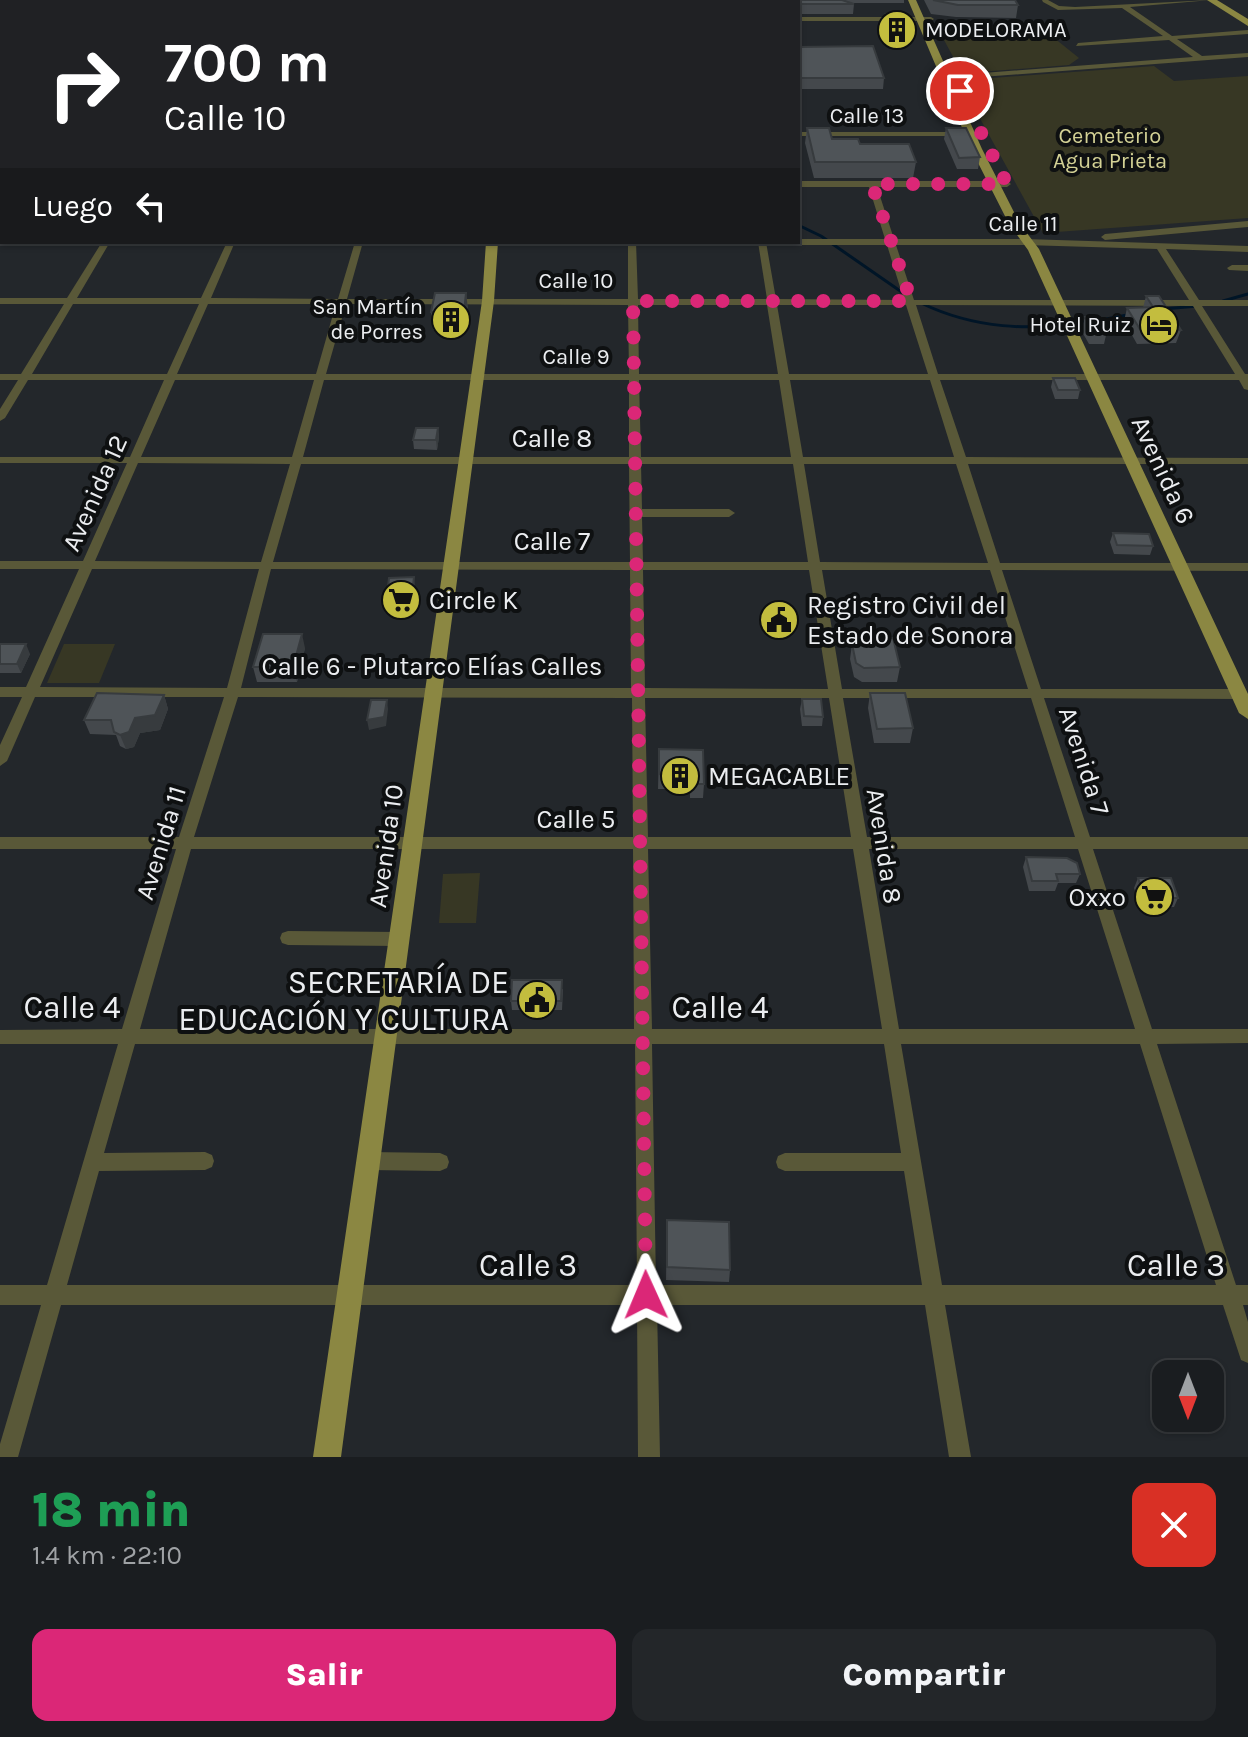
<!DOCTYPE html>
<html lang="es">
<meta charset="utf-8">
<style>
body{margin:0;font-family:Karla,sans-serif;background:#232629;color:#f1f3f6;height:100vh;display:flex;flex-direction:column;font-size:30px;white-space:nowrap}
*{box-sizing:border-box;margin:0}
p{font-size:26px;color:#9fa2a5}
.icon{flex:none;width:44px;height:44px;fill:none;stroke:currentColor;stroke-width:2;stroke-linecap:round;stroke-linejoin:round}
.map{position:relative;height:1457px;overflow:hidden}
.drawer{display:flex;flex-direction:column;background:#1a1d20;flex:1}
.drawer>*{flex:none}
.top-card{position:absolute;left:0px;top:0px;width:800px;height:244px;box-shadow:0 2px 6px #0004,0 0 0 2px #383b3e;background:#202124;color:#fff;overflow:hidden}
.needle{width:52px;rotate:180deg}
.buttons{position:absolute;left:1152px;top:1360px;display:grid;gap:16px}
.buttons a{display:grid;place-items:center;width:72px;height:72px;border-radius:16px;background:#1a1d20;box-shadow:0 2px 6px #0004,0 0 0 2px #383b3e;font-size:40px}
.pin{position:absolute;display:grid;place-items:center;width:68px;height:68px;color:#fff;margin:-34px;border:4px solid #fff;border-radius:50%;box-shadow:0 2px 8px #0007}
.me{position:absolute;width:88px;margin:-44px;rotate:359deg;stroke-linejoin:round;filter:drop-shadow(0 0 6px #0008)}
.turn{display:flex;align-items:center;gap:28px;height:168px;padding:0 32px;font-size:36px}
.turn .icon{width:104px;height:104px;stroke-width:2.5}
.turn b{display:block;font-size:56px;line-height:68px}
.then{display:flex;align-items:center;height:76px;padding:0 32px;background:#0003;gap:16px;font-size:30px}
.round{display:grid;place-items:center;flex:none;width:84px;height:84px;border-radius:16px;background:#232629}
.summary{display:flex;align-items:center;justify-content:space-between;height:136px;padding:0 32px}
h1{font-size:48px;font-weight:800;line-height:60px;color:#1e9e55}
.button{display:flex;gap:16px;margin-top:auto;padding:16px 32px}
.button a{flex:1;height:92px;border-radius:16px;background:#db2777;color:#fff;font-size:32px;font-weight:800;line-height:92px;text-align:center}
.button a+a{background:#232629;color:#f1f3f6}
.map>svg:first-child{display:block}
.green{fill:#373724}
.lines{fill:none;stroke-linecap:round;stroke-linejoin:round}
.stream{stroke:#001527;stroke-width:3}
.minor{fill:#595838;fill-rule:evenodd}
.major{fill:#8b8742;fill-rule:evenodd}
.wall{fill:#44484c}
.shaded-wall{fill:#373b3e}
.building{fill:#4f5458;stroke:#373b3e;stroke-width:2}
.route{stroke:#db2777;stroke-width:14;stroke-dasharray:0 25.2}
.labels{text-anchor:middle;dominant-baseline:central;stroke-width:8;stroke-linejoin:round;paint-order:stroke}
.far-poi-label{font-size:22px;fill:#ebedf0;stroke:#0e1011;text-anchor:end}
.far-street-label{font-size:22px;fill:#ebedf0;stroke:#0e1011}
.far-park-label{font-size:22px;fill:#d3d195;stroke:#0e1011}
.street-label{font-size:26px;fill:#ebedf0;stroke:#0e1011}
.poi-label{font-size:26px;fill:#ebedf0;stroke:#0e1011;text-anchor:start}
.near-poi-label{font-size:32px;fill:#ebedf0;stroke:#0e1011;text-anchor:end}
.near-street-label{font-size:32px;fill:#ebedf0;stroke:#0e1011}
</style>
<div class="map">
<svg width="1248" height="1457" viewBox="0 0 1248 1457">
<rect width="100%" height="100%" fill="#23272b"/>
<path class="green" d="M1018,24L1038,25L1079,58L1069,65L967,73L957,64L944,40L958,30Z
M1154,66L1174,81L1248,76V218L1043,233L961,84L965,80Z
M64,644H115L99,683H47Z
M480,873L476,923H439L443,874Z"/>
<g class="lines">
<path class="stream" d="M798,225L821,236L906,295
M368,243L435,242
M1223,301L1248,294
M921,303C975,329 1029,331 1088,322
M1163,309L1198,306
M1096,321L1127,315"/>
<path class="minor" d="M428,0H434V2H428Z
M1042,0H1048L1059,6L1075,7L1211,0L1130,7L1172,36L1248,30V34L1177,39L1202,56L1248,53V57L941,80L944,76L1193,57L1169,40L1076,46L1078,43L1163,36L1122,8L1058,10L1043,2Z
M0,17H2V21H0Z
M798,17H931L934,19L931,21H798Z
M0,34H2V38H0Z
M0,61H2V68H0Z
M0,132H2V136H0Z
M798,132H983L987,134L983,136H798Z
M0,180H2V186H0Z
M798,181H1007L1011,184L1007,187H877L894,239H1025L1248,246V252L1166,249L1199,300H1248V306H1202L1245,374H1248V390L1244,389L1239,380H940L966,457L1248,458V464H968L1000,563H1248V571L1002,570L1041,689H1239L1246,694L1239,699L1044,698L1090,837H1248V849H1093L1152,1029H1248V1043L1157,1044L1236,1285H1248V1305H1243L1248,1322V1363L1241,1360L1223,1305H945L971,1457H949L925,1305H657L660,1457H638L637,1305H61L18,1457H0V1444L41,1305H0V1285H47L118,1044H0V1030L122,1029L176,849H0V837H179L224,697H35L7,761L0,766V745L22,697H0V687H26L79,569H0V561H83L127,463H0V457H130L164,380H28L5,418L0,421V409L18,380H0V374H21L64,304H0V298H67L102,242H110L77,298H201L227,242H235L211,298L338,299L355,242H363L347,299H628V242H636L638,299H767L758,242H766L776,299L904,300L887,245H798L794,242H798V239H885L869,187H798ZM896,245H1025L1157,249L1189,300H914ZM73,304H199L167,374H32ZM208,304H336L316,374H177ZM346,304L628,305L629,374H326ZM638,305H767L778,374H639ZM777,305H906L928,374H789ZM916,305L1193,306L1235,374H938ZM175,380H314L292,457H141ZM324,380H629V457H303ZM639,380H779L791,457H641ZM790,380H930L954,457H803ZM138,463L290,464L261,562L95,561ZM301,464H629L630,562H273ZM641,464H793L808,562H643L642,517H729L735,513L729,509H642ZM804,464H956L988,563L820,562ZM92,569H259L227,688L40,687ZM271,569L630,570L631,688H241ZM643,570H809L828,689L645,688ZM822,570H990L1028,689H842ZM238,697L632,698L633,837H194ZM645,698H829L851,837H648ZM843,698H1031L1075,837H867ZM191,849H633L634,1029H140ZM648,849H853L882,1029H652ZM869,849H1078L1135,1029H899ZM135,1044H635L637,1285H67L99,1171L205,1170L212,1167L214,1161L212,1155L205,1152L104,1153ZM652,1044H884L901,1153H785L778,1156L776,1162L778,1168L785,1171H904L922,1285H656ZM901,1044H1140L1216,1285H942Z
M2,200V208L0,209V201Z
M1248,221V227L1105,240L1101,237L1105,234Z
M0,238H2V242L5,243L0,244Z
M1232,265H1248V271L1229,270L1227,268Z
M288,931L399,932L405,934L407,939L405,944L399,946L288,945L282,943L280,938L282,933Z
M369,1152L440,1153L447,1156L449,1162L447,1168L440,1171L369,1170L362,1167L360,1161L362,1155Z"/>
<path class="major" d="M524,0H532V2H524Z
M908,0H916L982,149L1020,224L1039,249L1248,694V719L1239,713L1028,250L1009,224L971,149Z
M1207,0H1217L1248,19V26Z
M486,242H498L494,301L341,1457H313L482,301Z"/>
</g>
<path class="wall" d="M540,0H904V3H852L854,4L853,14H798V2H540Z
M924,0H1015L1018,5L1016,18L956,17L931,14Z
M886,14L911,25L909,35H890L885,24Z
M798,47L884,78L883,89H798Z
M0,98H2V128H0Z
M807,128L832,139L916,162L913,178H814L805,143Z
M946,128L980,157L978,169H957L944,139Z
M466,293L468,310L465,329L433,330L431,312Z
M1146,296L1181,330L1176,343L1137,344L1124,321L1127,308H1143Z
M1085,317L1107,331L1104,344H1089L1081,330Z
M1053,378L1080,390L1078,399H1055L1051,387Z
M438,428L439,437L437,450L414,449L413,440Z
M1113,533L1153,546L1150,555L1114,554L1110,542Z
M415,587L412,612L387,613L386,603Z
M771,604L789,617L788,627H772L770,614Z
M869,638L900,667L897,682H862L854,677L850,659L852,644H868Z
M0,644L30,654L21,673H0Z
M305,648L297,682H257L253,667Z
M870,693L913,728L910,743H874L868,708Z
M164,695L168,709L160,730L140,733L134,747L126,749L120,746L116,735L90,734L84,720Z
M802,699L823,717L822,726H802L800,709Z
M659,749L704,784L703,798H690V789H658Z
M1026,857L1080,874L1076,883H1058L1055,891H1029L1023,867Z
M1138,878L1178,898L1174,907L1141,908L1134,888Z
M563,989L562,1010H512L511,1001Z
M667,1220L730,1270L729,1282L666,1280Z"/>
<path class="shaded-wall" d="M0,0H14L12,2H2V12L0,14Z
M466,293L468,310L465,329L464,312Z
M438,428L439,437L437,450L436,440Z
M414,577L415,587L412,612L411,602Z
M302,634L305,648L297,682L293,667Z
M26,644L30,654L21,673L17,664Z
M164,695L168,709L160,730L140,733L134,747L126,749L120,735L135,718Z
M387,700L388,709L386,726L369,730L367,720Z"/>
<path class="building" d="M86,0H133L132,2H85Z
M437,0H479V2H437Z
M540,0H581V2H540Z
M603,0H842L854,4H798V2H603Z
M933,0H1015L1018,5H958Z
M886,14L906,15L911,25H891Z
M873,46L884,78H798V47Z
M0,98H2V117H0Z
M807,128H829L832,139H858L860,144H909L916,162H815Z
M946,128H966L980,157L959,158Z
M435,293H466L464,312H431Z
M1146,296H1159L1181,330L1141,331L1127,308L1153,307Z
M1085,317H1099L1107,331H1093Z
M1053,378H1075L1080,390H1058Z
M416,428H438L436,440H413Z
M1113,533L1149,534L1153,546L1117,545Z
M414,577L411,602L386,603L389,578Z
M771,604H787L789,617H773Z
M263,634H302L293,667H253Z
M869,638H893L900,667L864,668L856,663L852,644H870Z
M0,644H26L17,664H0Z
M97,693L164,695L155,715L135,718L129,732L120,735L114,732L111,720H84Z
M870,693H905L913,728L877,729Z
M802,699H821L823,717L804,716Z
M371,700H387L384,717L367,720Z
M659,749L703,750L704,784H691V775L659,774Z
M1026,857L1067,858L1077,863L1080,874H1056L1058,881H1032Z
M1138,878H1171L1178,898H1145Z
M512,980H562L561,1001H511Z
M667,1220L729,1222L730,1270L667,1267Z"/>
<g class="lines">
<path class="route" d="M646,1295L633,301H911L872,184H1007L960,91"/>
</g>
<defs>
<g id="building-disc" transform="scale(2)"><circle r="9.5" fill="#c3bd3e" stroke="#0e1011"/><path d="M-4-6H4V6H1V3H-1V6H-4ZM-2.5-4.3h1.7v1.8h-1.7ZM.8-4.3h1.7v1.8H.8ZM-2.5-1h1.7V.8h-1.7ZM.8-1h1.7V.8H.8Z" fill="#111"/></g>
<g id="hotel-disc" transform="scale(2)"><circle r="9.5" fill="#c3bd3e" stroke="#0e1011"/><path d="M-6-4.5h1.5V1H6V5H4.5V3h-9V5H-6ZM-4 0a1.8 1.8 0 1 1 3.6 0ZM.5 0V-2.5h3Q6-2.5 6 0Z" fill="#111"/></g>
<g id="supermarket-disc" transform="scale(2)"><circle r="9.5" fill="#c3bd3e" stroke="#0e1011"/><path d="M-6-5.5h2.5l.6 2H6L4.5 2H-2.5L-4.4-4H-6ZM-1.5 3.2a1.3 1.3 0 1 0 .1 0ZM3 3.2a1.3 1.3 0 1 0 .1 0Z" fill="#111"/></g>
<g id="civic-disc" transform="scale(2)"><circle r="9.5" fill="#c3bd3e" stroke="#0e1011"/><path d="M-.6-6.5H3V-4.5H.6V-3L4-1V1h2V6H-6V1h2V-1L-.6-3ZM-1.2 2.5V6h2.4V2.5Z" fill="#111"/></g>
</defs>
<g fill-rule="evenodd">
<use href="#building-disc" x="897" y="30"/>
<use href="#building-disc" x="451" y="320"/>
<use href="#hotel-disc" x="1159" y="325"/>
<use href="#supermarket-disc" x="401" y="600"/>
<use href="#civic-disc" x="779" y="620"/>
<use href="#building-disc" x="680" y="776"/>
<use href="#supermarket-disc" x="1154" y="897"/>
<use href="#civic-disc" x="537" y="1000"/>
</g>
<g class="labels">
<g class="far-poi-label">
<text x="925" y="30" text-anchor="start">MODELORAMA</text>
<text x="423" y="307">San Martín<tspan x="423" dy="25">de Porres</tspan></text>
<text x="1131" y="325">Hotel Ruiz</text>
</g>
<g class="far-street-label">
<text x="867" y="116">Calle 13</text>
<text x="1023" y="224">Calle 11</text>
<text x="576" y="281">Calle 10</text>
<text x="576" y="357">Calle 9</text>
</g>
<g class="far-park-label">
<text x="1110" y="136">Cemeterio<tspan x="1110" dy="25">Agua Prieta</tspan></text>
</g>
<g class="street-label">
<text x="552" y="438">Calle 8</text>
<text transform="translate(1163 470) rotate(65)">Avenida 6</text>
<text transform="translate(95 493) rotate(-66)">Avenida 12</text>
<text x="552" y="541">Calle 7</text>
<text x="432" y="666">Calle 6 - Plutarco Elías Calles</text>
<text transform="translate(1084 761) rotate(72)">Avenida 7</text>
<text x="576" y="819">Calle 5</text>
<text transform="translate(161 843) rotate(-73)">Avenida 11</text>
<text transform="translate(386 846) rotate(-82)">Avenida 10</text>
<text transform="translate(884 846) rotate(81)">Avenida 8</text>
</g>
<g class="poi-label">
<text x="429" y="600">Circle K</text>
<text x="807" y="605">Registro Civil del<tspan x="807" dy="30">Estado de Sonora</tspan></text>
<text x="708" y="776">MEGACABLE</text>
<text x="1126" y="897" text-anchor="end">Oxxo</text>
</g>
<g class="near-poi-label">
<text x="509" y="982">SECRETARÍA DE<tspan x="509" dy="37">EDUCACIÓN Y CULTURA</tspan></text>
</g>
<g class="near-street-label">
<text x="72" y="1007">Calle 4</text>
<text x="720" y="1007">Calle 4</text>
<text x="528" y="1265">Calle 3</text>
<text x="1176" y="1265">Calle 3</text>
</g>
</g>
</svg>
<div class="buttons">
<a><svg class="needle" viewBox="-14 -14 28 28"><path d="M0-13l5 13h-10z" fill="#e53935"/><path d="M0 13l5-13h-10z" fill="#9fa2a5"/></svg></a>
</div>
<div class="pin" style="left:960px;top:91px;background:#d93025"><svg class="icon" aria-label="arrive" viewBox="0 0 24 24"><path d="M6 21V4h12l-3 4 3 4H6"/></svg></div>
<svg class="me" style="left:646px;top:1295px" viewBox="-20 -20 40 40"><path d="M0-17L14 15 0 8-14 15z" fill="#db2777" stroke="#fff" stroke-width="4"/></svg>
<div class="top-card">
<div class="turn"><svg class="icon" aria-label="right" viewBox="0 0 24 24"><path d="M7 20v-9h11M14 6l5 5-5 5"/></svg><div><b>700 m</b>Calle 10</div></div>
<div class="then">Luego<svg class="icon" aria-label="left" viewBox="0 0 24 24"><path d="M17 20v-9H6M10 6l-5 5 5 5"/></svg></div>
</div>
</div>
<section class="drawer">
<div class="summary"><div><h1>18 min</h1><p>1.4 km · 22:10</p></div><a class="round" style="background:#d93025;color:#fff"><svg class="icon" aria-label="close" viewBox="0 0 24 24"><path d="M6 6l12 12M18 6L6 18"/></svg></a></div>
<div class="button"><a>Salir</a><a>Compartir</a></div>
</section>
